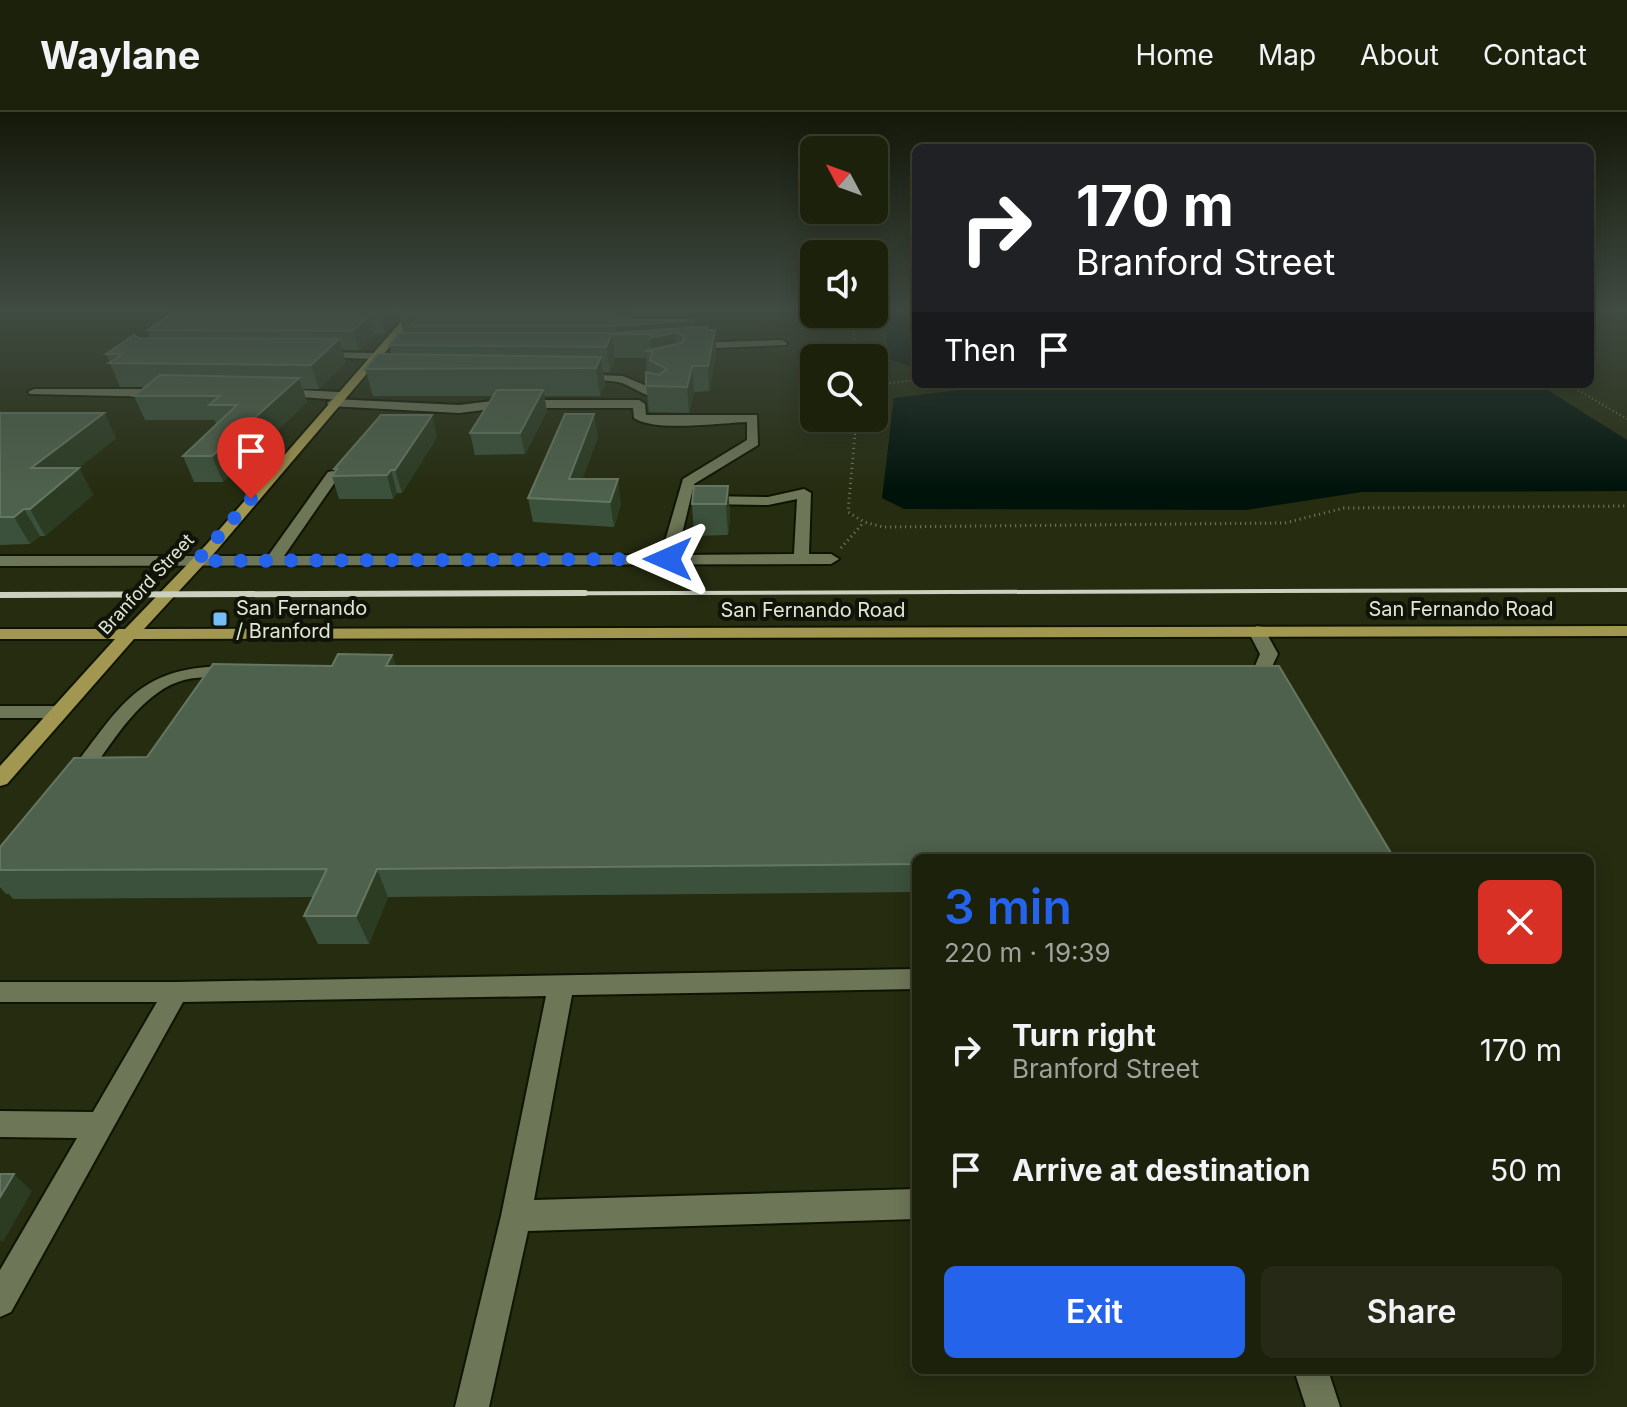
<!DOCTYPE html>
<meta charset="utf-8">
<style>
body{margin:0;font-family:Inter,sans-serif;background:#252915;color:#f1f3f6;height:100vh;display:flex;flex-direction:column;font-size:30px;white-space:nowrap}
*{box-sizing:border-box;margin:0}
p{font-size:26px;color:#a0a39d}
.icon{flex:none;width:44px;height:44px;fill:none;stroke:currentColor;stroke-width:2;stroke-linecap:round;stroke-linejoin:round}
.map{position:relative;flex:1;overflow:hidden}
.side{position:absolute;left:912px;top:742px;width:682px;height:520px;display:flex;flex-direction:column;background:#1c210c;border-radius:12px;box-shadow:0 4px 20px #0003,0 0 0 2px #3a3e2d}
.side>*{flex:none}
.hud{position:absolute;left:912px;top:32px;width:682px;height:244px;border-radius:12px;box-shadow:0 4px 20px #0003,0 0 0 2px #3a3e2d;background:#202124;color:#fff;overflow:hidden}
.needle{width:52px;rotate:311deg}
.tools{position:absolute;left:800px;top:24px;display:grid;gap:16px}
.tools a{display:grid;place-items:center;width:88px;height:88px;border-radius:12px;background:#1c210c;box-shadow:0 4px 20px #0003,0 0 0 2px #3a3e2d;font-size:40px}
.pin{position:absolute;display:grid;place-items:center;width:68px;height:68px;color:#fff;margin:-82px -34px;border-radius:50% 50% 50% 0;rotate:-45deg;box-shadow:0 0 8px #0007}
.pin .icon{rotate:45deg}
.me{position:absolute;width:88px;margin:-44px;rotate:270deg;stroke-linejoin:round;filter:drop-shadow(0 0 6px #0008)}
.turn{display:flex;align-items:center;gap:28px;height:168px;padding:0 32px;font-size:36px}
.turn .icon{width:104px;height:104px;stroke-width:2.5}
.turn b{display:block;font-size:56px;line-height:68px}
.then{display:flex;align-items:center;height:76px;padding:0 32px;background:#0003;gap:16px;font-size:30px}
.round{display:grid;place-items:center;flex:none;width:84px;height:84px;border-radius:12px;background:#252915}
.overview{display:flex;align-items:center;justify-content:space-between;height:136px;padding:0 32px}
h1{font-size:48px;font-weight:600;line-height:60px;color:#2563eb}
.button{display:flex;gap:16px;margin-top:auto;padding:16px 32px}
.button a{flex:1;height:92px;border-radius:12px;background:#2563eb;color:#fff;font-size:32px;font-weight:600;line-height:92px;text-align:center}
.button a+a{background:#252915;color:#f1f3f6}
ul{padding:0;list-style:none}
li{display:flex;align-items:center;gap:24px;height:120px;padding:0 32px}
li div{flex:1}
li b{display:block;font-size:30px}
li em{font-style:normal}
header{display:flex;align-items:center;gap:48px;box-sizing:border-box;height:112px;padding:0 40px;background:#1c210c;border-bottom:2px solid #3a3e2d}
header strong{font-size:38px}
nav{display:flex;gap:44px;margin-inline-start:auto;font-size:28px}
.map>svg:first-child{display:block}
.water{fill:#00130b}
.lines{fill:none;stroke-linecap:round;stroke-linejoin:round}
.minor-casing{stroke:#0f1400;stroke-width:4}
.major-casing{stroke:#0f1400;stroke-width:4}
.path-far1{stroke:#787e67;stroke-width:2;stroke-dasharray:1 3;stroke-linecap:butt}
.path{stroke:#787e67;stroke-width:3;stroke-dasharray:1 4;stroke-linecap:butt}
.minor{fill:#6e7658;fill-rule:evenodd}
.major{fill:#a29751;fill-rule:evenodd}
.rail-far1{stroke:#ccd1bf;stroke-width:4}
.rail{stroke:#ccd1bf;stroke-width:6}
.wall{fill:#3c513b}
.shaded-wall{fill:#2c3c23}
.building{fill:#4e614c;stroke:#657661;stroke-width:2}
.route{stroke:#2563eb;stroke-width:14;stroke-dasharray:0 25.2}
.poi-dot{fill:#74c0f6;stroke:#101307;stroke-width:3}
.labels{text-anchor:middle;dominant-baseline:central;stroke-width:8;stroke-linejoin:round;paint-order:stroke}
.far-street-label{font-size:18px;fill:#e0e5d4;stroke:#101307}
.poi-label{font-size:20px;fill:#e0e5d4;stroke:#101307;text-anchor:start}
.street-label{font-size:20px;fill:#e0e5d4;stroke:#101307}
</style>
<header>
<strong>Waylane</strong>
<nav><a>Home</a><a>Map</a><a>About</a><a>Contact</a></nav>
</header>
<div class="map">
<svg width="1627" height="1295" viewBox="0 0 1627 1295">
<rect width="100%" height="100%" fill="#252c10"/>
<path class="water" d="M883,198H916V256L889,247Z
M1009,272H1538L1627,328V379L1362,380L1246,398L904,397L882,386L894,286Z"/>
<g class="lines">
<g class="minor-casing">
<path id="minor" d="M782,228L787,231L786,233L690,237L685,234L690,231Z
M317,240L377,241L382,244L377,247L313,245V241Z
M577,262L623,264L666,282C651,292 633,273 618,270C604,267 588,270 573,267V263Z
M34,277H164L170,281L164,285L30,282L28,280Z
M280,277L340,280L346,284L340,288L276,283V279Z
M333,287L459,293L500,288H639L645,292L646,303H757L758,333L694,372L677,443L794,442L797,387L768,393L703,392L696,388L703,384L768,385L804,377L811,381L809,442H831L839,447L831,452L0,454V444H268L328,360L333,359L340,363L284,444L661,443L683,367L747,328V310C720,311 654,320 634,306L633,296H500L459,301L329,294L327,291Z
M1257,514L1263,515L1278,542L1268,563L1262,564L1253,559L1260,542L1248,519Z
M234,554L243,559L240,563C222,567 202,563 184,568C139,580 109,636 83,671H69L66,666L69,661C123,592 137,553 234,554Z
M0,594H58L67,600L58,606H0Z
M916,857V877L572,883L534,1088L916,1077V1107L528,1119L489,1295H455L501,1104L546,884L183,890L11,1200L0,1205V1158L77,1026L0,1025V999L93,1000L157,890H0V870H176Z
M1294,1258H1328L1340,1295H1306Z"/>
</g>
<g class="major-casing">
<path id="major" d="M411,198H421L216,439L144,517L1627,514V524L134,527L7,672L0,674V654L115,527H0V517H125L206,433Z"/>
</g>
<path class="path-far1" d="M852,202L857,246
M1568,272L1627,307
M874,273L916,268
M855,323L856,306"/>
<path class="path" d="M855,321L848,400L864,410L883,415L1285,411L1344,396L1627,394
M841,436L864,410"/>
<use href="#minor" class="minor"/>
<use href="#major" class="major"/>
<path class="rail-far1" d="M0,483L1627,478"/>
<path class="rail" d="M0,483L585,481"/>
</g>
<path class="wall" d="M167,198H634L631,208H695V215L715,218L716,242L709,279L694,280L689,301L649,300L646,274L647,260L646,246H615L610,260H603L605,272L600,284H544L547,299L525,342L475,343L470,321L494,284H373L365,257L392,243L389,233L404,221L400,206L386,222H375L359,238H342L346,250L319,277H303L307,290L223,370H194L183,344L216,312L215,308H145L134,284L145,275H120L106,242L139,226H151L148,218L169,203Z
M0,301H104L116,326L78,356H79L93,383L45,424H40L30,432L0,433Z
M437,325L402,381H397L393,387H339L332,364L335,360L334,357Z
M598,325L582,367L621,392L614,415L533,410L528,386Z
M728,374L730,405L728,423L694,424L692,392Z
M392,543L396,554L916,746V780L388,785L369,832H318L304,804L313,785L13,787L9,782H6L0,775V735L147,645L332,554Z"/>
<path class="shaded-wall" d="M386,198H407L400,203V205L386,222L381,203Z
M626,198H634V201L629,213L695,208L696,226L685,225L676,220L678,244L651,240L650,226L652,222H616L615,214L621,208Z
M370,203L375,222L359,238L353,219Z
M715,218L716,242L709,279L708,254Z
M612,222L615,246L610,260L606,235Z
M339,227L346,250L319,277L311,253Z
M601,245L605,272L600,284L596,256Z
M692,254L694,280L689,301L687,275Z
M299,266L307,290L223,370L212,344Z
M543,278L547,299L525,342L520,321Z
M104,301L116,326L45,383L31,356Z
M594,302L598,325L575,388L569,367Z
M432,303L437,325L402,381L395,358Z
M79,356L93,383L45,424L30,397Z
M391,358L397,381L393,387L387,363Z
M618,367L621,392L614,415L610,390Z
M728,374L730,405L728,423L726,392Z
M24,397L40,424L30,432L14,405Z
M392,543L401,569L386,554Z
M377,757L388,785L369,832L356,804Z
M14,1062L32,1079L3,1130L0,1128V1085Z"/>
<path class="building" d="M176,198H386L381,203H370L353,219L148,218Z
M405,198H626L621,208H695L615,214H411L421,203H400Z
M708,214L707,218H715L708,254H692L687,275L646,274V260L659,263L667,257L650,248L653,240L645,239L682,231L685,225L676,220L650,226L652,222H612L606,235L389,233L400,221H614Z
M134,223L139,226L339,227L311,253L109,251L122,242H106Z
M378,242L601,245L596,256L365,257Z
M160,263L299,266L212,344H183L237,293H209L220,284H134Z
M497,278H543L520,321H470Z
M0,301H104L31,356H79L30,397H24L14,405H0Z
M565,302H594L569,367H618L610,390L528,386Z
M381,303H432L395,358H391L387,363L332,364L337,357H334Z
M694,374H728L726,392H692Z
M338,542L392,543L386,554H1279L1394,746H916V752L377,757L356,804H304L327,757L0,758V735L74,646L147,645L213,552L332,554Z
M0,1062H14L0,1085Z"/>
<linearGradient id="sky" x2="0" y2="1"><stop stop-color="#141809"/><stop offset="0.52" stop-color="#404b42"/><stop offset="1" stop-color="#404b42" stop-opacity="0"/></linearGradient>
<rect width="1627" height="379" fill="url(#sky)"/>
<g class="lines">
<path class="route" d="M251,387L197,449L668,447"/>
</g>
<rect class="poi-dot" x="212" y="499" width="16" height="16" rx="4"/>
<g class="labels">
<g class="far-street-label">
<text transform="translate(146 472) rotate(-47)">Branford Street</text>
</g>
<g class="poi-label">
<text x="236" y="496">San Fernando<tspan x="236" dy="23">/ Branford</tspan></text>
</g>
<g class="street-label">
<text x="1461" y="497">San Fernando Road</text>
<text x="813" y="498">San Fernando Road</text>
</g>
</g>
</svg>
<div class="tools">
<a><svg class="needle" viewBox="-14 -14 28 28"><path d="M0-13l5 13h-10z" fill="#e53935"/><path d="M0 13l5-13h-10z" fill="#a0a39d"/></svg></a>
<a><svg class="icon" aria-label="sound" viewBox="0 0 24 24"><path d="M4 9h4l5-4v14l-5-4H4zM17 9q2 3 0 6"/></svg></a>
<a><svg class="icon" aria-label="search" viewBox="0 0 24 24"><circle cx="10" cy="10" r="6"/><path d="M15 15l6 6"/></svg></a>
</div>
<div class="pin" style="left:251px;top:387px;background:#d93025"><svg class="icon" aria-label="arrive" viewBox="0 0 24 24"><path d="M6 21V4h12l-3 4 3 4H6"/></svg></div>
<svg class="me" style="left:668px;top:447px" viewBox="-20 -20 40 40"><path d="M0-17L14 15 0 8-14 15z" fill="#2563eb" stroke="#fff" stroke-width="4"/></svg>
<div class="hud">
<div class="turn"><svg class="icon" aria-label="right" viewBox="0 0 24 24"><path d="M7 20v-9h11M14 6l5 5-5 5"/></svg><div><b>170 m</b>Branford Street</div></div>
<div class="then">Then<svg class="icon" aria-label="arrive" viewBox="0 0 24 24"><path d="M6 21V4h12l-3 4 3 4H6"/></svg></div>
</div>
<section class="side">
<div class="overview"><div><h1>3 min</h1><p>220 m · 19:39</p></div><a class="round" style="background:#d93025;color:#fff"><svg class="icon" aria-label="close" viewBox="0 0 24 24"><path d="M6 6l12 12M18 6L6 18"/></svg></a></div>
<ul>
<li><svg class="icon" aria-label="right" viewBox="0 0 24 24"><path d="M7 20v-9h11M14 6l5 5-5 5"/></svg><div><b>Turn right</b><p>Branford Street</p></div><em>170 m</em></li>
<li><svg class="icon" aria-label="arrive" viewBox="0 0 24 24"><path d="M6 21V4h12l-3 4 3 4H6"/></svg><div><b>Arrive at destination</b></div><em>50 m</em></li>
</ul>
<div class="button"><a>Exit</a><a>Share</a></div>
</section>
</div>
